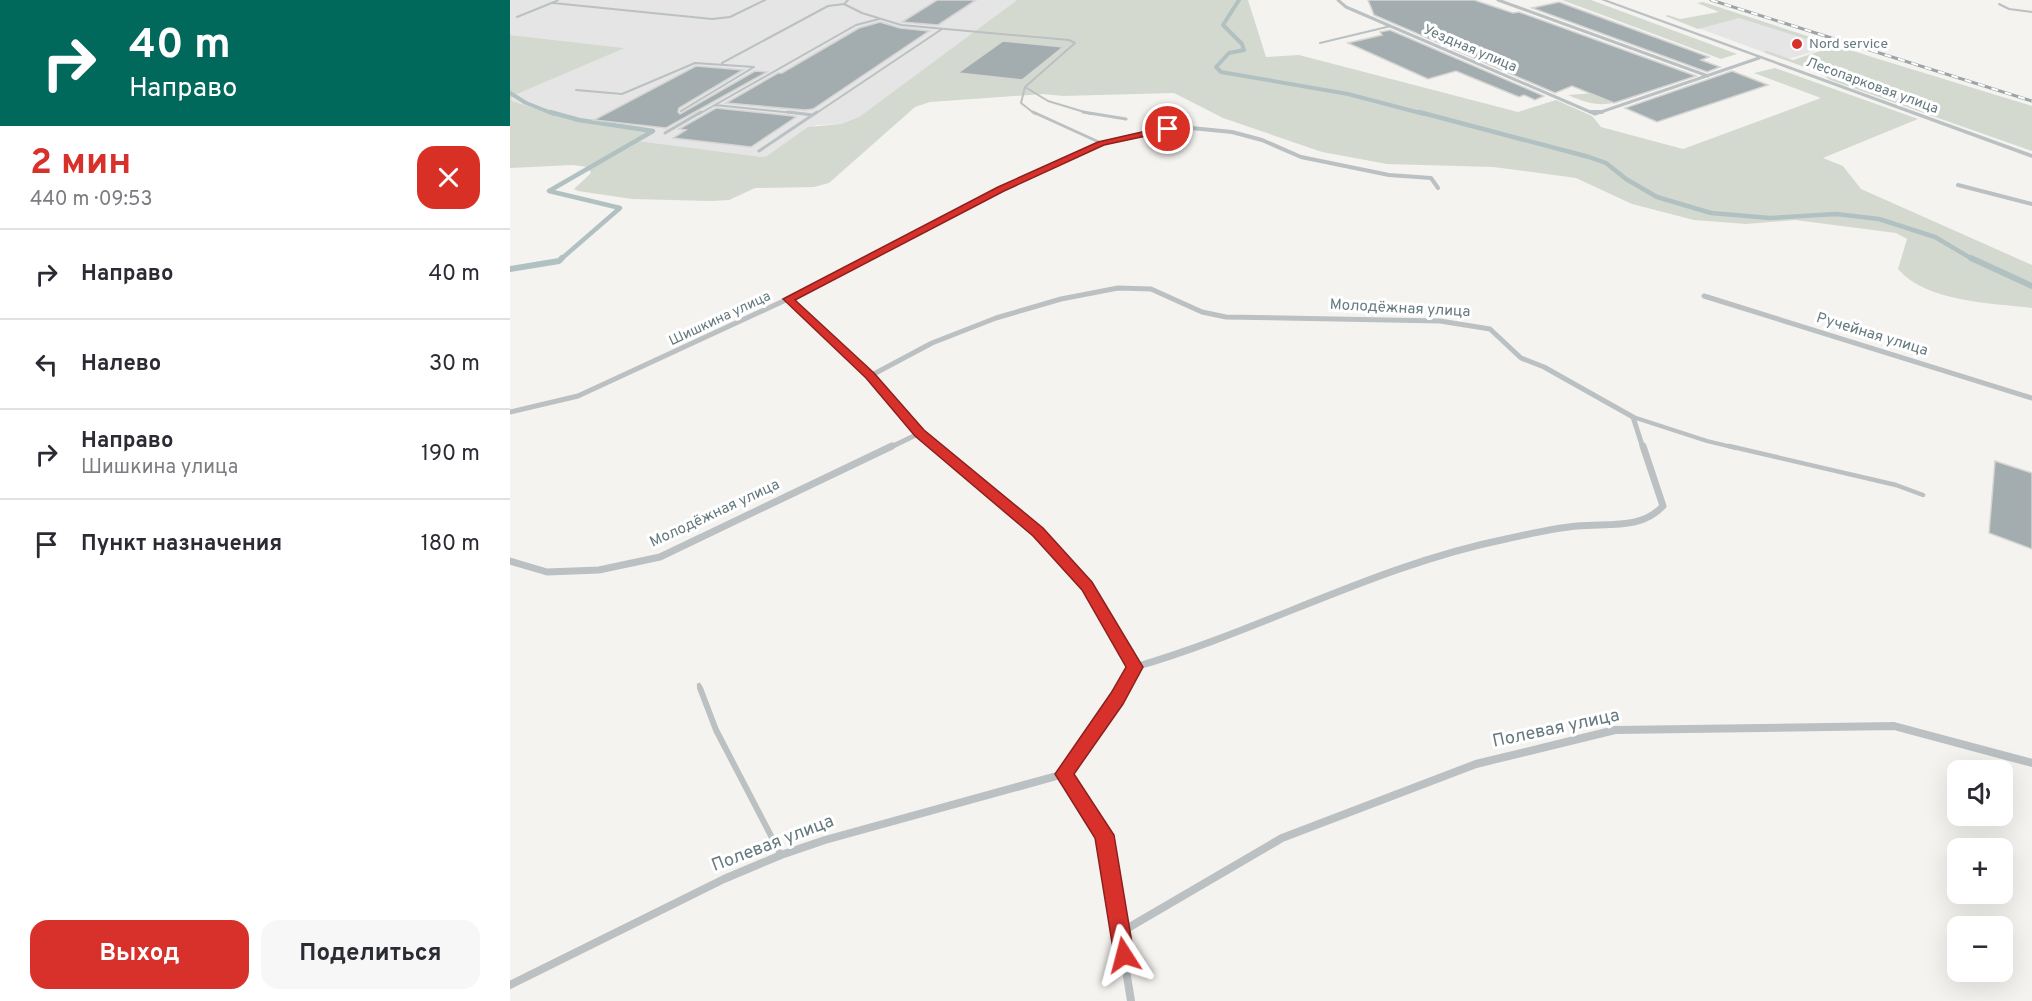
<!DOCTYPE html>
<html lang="ru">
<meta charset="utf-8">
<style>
body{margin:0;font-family:Overpass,sans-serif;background:#f7f7f7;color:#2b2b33;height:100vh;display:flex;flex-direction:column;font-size:22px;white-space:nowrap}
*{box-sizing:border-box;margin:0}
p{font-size:20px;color:#7c7c81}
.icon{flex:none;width:33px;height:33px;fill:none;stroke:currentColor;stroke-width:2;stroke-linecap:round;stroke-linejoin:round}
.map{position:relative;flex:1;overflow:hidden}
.drawer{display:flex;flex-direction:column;background:#fff;width:510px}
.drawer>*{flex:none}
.guide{background:#00695c;color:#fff;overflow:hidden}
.tools{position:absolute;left:1437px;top:760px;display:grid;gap:12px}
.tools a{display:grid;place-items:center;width:66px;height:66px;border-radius:12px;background:#fff;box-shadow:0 6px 24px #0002;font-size:30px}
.pin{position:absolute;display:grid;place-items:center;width:51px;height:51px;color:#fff;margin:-26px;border:3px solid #fff;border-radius:50%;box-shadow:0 2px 6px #0007}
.me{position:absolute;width:66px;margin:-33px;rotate:351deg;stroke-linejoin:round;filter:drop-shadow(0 0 4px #0008)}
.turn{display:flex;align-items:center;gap:21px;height:126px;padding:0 30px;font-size:27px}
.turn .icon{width:78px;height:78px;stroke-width:2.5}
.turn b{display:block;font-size:42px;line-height:51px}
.round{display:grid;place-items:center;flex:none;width:63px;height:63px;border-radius:18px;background:#f7f7f7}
.summary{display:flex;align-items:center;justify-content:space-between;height:102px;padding:0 30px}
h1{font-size:36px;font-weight:700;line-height:45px;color:#d8312c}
.cta{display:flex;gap:12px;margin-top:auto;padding:12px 30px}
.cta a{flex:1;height:69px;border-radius:18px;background:#d8312c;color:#fff;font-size:24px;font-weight:700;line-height:69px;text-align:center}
.cta a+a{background:#f7f7f7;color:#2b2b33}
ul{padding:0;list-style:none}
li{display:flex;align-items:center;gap:18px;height:90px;padding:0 30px;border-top:2px solid #e1e1e2}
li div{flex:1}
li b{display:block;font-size:22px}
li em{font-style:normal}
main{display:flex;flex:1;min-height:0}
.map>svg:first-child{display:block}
.built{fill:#e4e5e4}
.green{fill:#d4d9d0}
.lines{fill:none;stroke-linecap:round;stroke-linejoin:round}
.stream-far2{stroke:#b1c1c2;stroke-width:4}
.stream-far1{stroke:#b1c1c2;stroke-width:4.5}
.stream{stroke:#b1c1c2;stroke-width:6}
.building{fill:#a3adaf;stroke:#d5d5d3;stroke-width:1.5}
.service-far4{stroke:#bbc0c2;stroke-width:2}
.service-far3{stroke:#bbc0c2;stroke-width:3}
.service-far2{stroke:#bbc0c2;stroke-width:4}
.service-far1{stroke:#bbc0c2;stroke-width:4.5}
.service{stroke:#bbc0c2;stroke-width:6}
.minor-far4{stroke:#bbc0c2;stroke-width:3}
.minor-far3{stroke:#bbc0c2;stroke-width:4}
.minor-far2{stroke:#bbc0c2;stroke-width:5}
.minor-far1{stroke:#bbc0c2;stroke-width:7}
.minor{stroke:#bbc0c2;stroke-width:8}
.tertiary{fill:#bbc0c2;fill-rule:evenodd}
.rail-casing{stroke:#9ba4a6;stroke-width:3}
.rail{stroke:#fff;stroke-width:2;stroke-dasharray:7;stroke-linecap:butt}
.route{fill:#d8312c;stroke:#8c201d;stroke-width:1.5}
.poi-dot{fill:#d8312c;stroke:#fff;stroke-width:2}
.labels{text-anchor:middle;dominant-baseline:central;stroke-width:6;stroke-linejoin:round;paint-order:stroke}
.far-poi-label{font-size:14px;fill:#65797f;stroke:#fff;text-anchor:start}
.far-street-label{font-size:14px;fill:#65797f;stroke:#fff}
.street-label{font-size:15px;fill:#65797f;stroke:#fff}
.near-street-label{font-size:18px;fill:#65797f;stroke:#fff}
</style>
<main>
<section class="drawer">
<div class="guide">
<div class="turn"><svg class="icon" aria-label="right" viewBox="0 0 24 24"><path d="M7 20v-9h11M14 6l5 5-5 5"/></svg><div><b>40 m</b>Направо</div></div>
</div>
<div class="summary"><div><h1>2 мин</h1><p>440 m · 09:53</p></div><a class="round" style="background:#d93025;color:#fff"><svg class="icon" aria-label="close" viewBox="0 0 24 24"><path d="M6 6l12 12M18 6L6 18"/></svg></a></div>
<ul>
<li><svg class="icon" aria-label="right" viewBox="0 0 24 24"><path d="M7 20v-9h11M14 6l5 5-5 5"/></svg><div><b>Направо</b></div><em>40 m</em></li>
<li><svg class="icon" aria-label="left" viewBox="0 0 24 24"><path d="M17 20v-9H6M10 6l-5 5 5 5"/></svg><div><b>Налево</b></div><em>30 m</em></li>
<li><svg class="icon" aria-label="right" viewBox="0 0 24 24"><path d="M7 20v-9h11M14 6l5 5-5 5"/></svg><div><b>Направо</b><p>Шишкина улица</p></div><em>190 m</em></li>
<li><svg class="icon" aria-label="arrive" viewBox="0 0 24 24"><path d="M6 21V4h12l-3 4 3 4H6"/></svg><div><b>Пункт назначения</b></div><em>180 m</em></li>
</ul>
<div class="cta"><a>Выход</a><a>Поделиться</a></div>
</section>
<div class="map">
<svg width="1522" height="1001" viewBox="0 0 1522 1001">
<rect width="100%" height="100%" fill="#f4f3f0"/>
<path class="built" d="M0,0H507L349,117L331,124L306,125L257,156L252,157L128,141L142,132L141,130L57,119L2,101L0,98L5,95L115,48L0,35Z
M1216,10L1322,46L1275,60L1172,22Z"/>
<path class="green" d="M507,0H738L756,57L789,55L1008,112L1046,100L1082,116L1091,127L1173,149L1311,98L1244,73L1265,68L1408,119L1313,158L1333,166L1351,189L1522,265V308C1481,303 1416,302 1388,269L1397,239L1386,233L1285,220L1236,224L1184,220L1122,204L1066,178L983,167L877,164L812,152L713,118L664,93L553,96L533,94L420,102L405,107L319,183L304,187L245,188L219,200L201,201L122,199L68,191L64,189L81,173L77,167L63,165L0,168V35L115,48L5,95L1,98L2,101L57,119L141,130L142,132L128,141L252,157L257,156L298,127L331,124L349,117Z
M1052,0H1081L1227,54L1211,59Z
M1193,2L1362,57L1522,106V151L1320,80L1311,73L1253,52L1257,51L1283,60L1322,47L1229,18L1188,29L1155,16L1158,15L1170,19L1209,12L1187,3Z
M1113,91L1127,96C1097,106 1088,108 1058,95Z"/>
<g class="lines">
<path class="stream-far2" d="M729,0L713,25L732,44L734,50L719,53L706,67L711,72L838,94L914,114
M0,93L16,103L44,114"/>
<path class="stream-far1" d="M40,112L69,120L143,131L39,191L110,208L50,260
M909,112L1079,157L1096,163L1116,179L1147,197L1201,213L1260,218L1326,214L1369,219L1425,237L1464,260"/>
<path class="stream" d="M1461,258L1522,286
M0,269L49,261L52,258"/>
</g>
<path class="building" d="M427,0H466L428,25L392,22Z
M858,0H964L1003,13L1009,12L1186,76L1104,103L1062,86L1045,93L864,15Z
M1049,2L1199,57L1191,60L1210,67L1197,72L1022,8Z
M370,22L390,28L419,31L303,109L295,110L216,103L268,73H272L349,28Z
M880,30L1034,96L1025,100L1014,95L1009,97L946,71L918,79L838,43L872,35L870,32Z
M493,41L553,47L512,80L448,73Z
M186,66L233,70L169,108L168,112L170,114L245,71L257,72L156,128L84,120Z
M1222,71L1258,85L1147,122L1115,108Z
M206,108L283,116L286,117L241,147L163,138L176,130L169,129Z
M1485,461L1522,473V549L1479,533Z"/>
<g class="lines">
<path class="service-far4" d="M48,0L43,3L202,19L220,17L255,0
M338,0L334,4L352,13L391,25L559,40L565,43L515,87L511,103L525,114
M1489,4L1499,9L1522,12
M7,17L44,2
M810,43L881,26
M212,63L318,6L334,4
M515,87L538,101L581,114
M66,90L112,94L185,63L244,67L171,111
M205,105L293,114
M189,114L346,25L369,19
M305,114L432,29"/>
<path class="service-far3" d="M278,112L303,115
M523,112L591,143
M573,112L616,119
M155,133L191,112
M249,151L307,112"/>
<path class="service-far2" d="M1123,417L1197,441L1226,448"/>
<path class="service-far1" d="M1219,446L1386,485L1413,495
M189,685L191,690"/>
<path class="service" d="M190,688L206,730L271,855"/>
<path class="minor-far4" d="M828,0L836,7L1085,114
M988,0L1198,76
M1085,114L1249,58"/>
<path class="minor-far3" d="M1081,112H1092
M1448,185L1522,204
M354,260L491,189L591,143L658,129L681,128L722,132L752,140L791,157L879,175L921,178L928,188"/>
<path class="minor-far2" d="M1194,296L1522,398
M278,299L360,376L410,433L428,448
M360,376L422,343L486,318L551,299L608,288L641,289L692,312L716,317L930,321L980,329L1011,358L1034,367L1123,417L1133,448
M0,412L68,396L278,299L357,258
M379,448L410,433"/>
<path class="minor-far1" d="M426,446L528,532L577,586L625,667L612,690
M0,561L37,572L89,570L150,557L382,446
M625,667C750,631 867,565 996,539C1019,534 1044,528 1067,526C1098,523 1131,530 1153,506L1133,446"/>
<path class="minor" d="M554,774L613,688
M554,774L594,835L621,1001
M611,932L772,838L966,764L1105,730L1384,726L1522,763
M0,985L214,879L271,855L315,840L554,774"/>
<path class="tertiary" d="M1091,0H1097L1522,154V158Z"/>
<g class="rail-casing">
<path id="rail" d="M1201,0L1522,101"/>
</g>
<use href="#rail" class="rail"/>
</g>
<path class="route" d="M658,126L660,127V131L594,145L494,191L285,300L364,373L414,430L533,528L582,582L633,667L613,704L564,774L604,835L624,955L621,962L614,965L607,962L604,955L585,838L545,774L601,693L616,667L572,590L523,536L405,436L356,378L273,299L488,187L588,142Z"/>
<circle class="poi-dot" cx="1287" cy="44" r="6"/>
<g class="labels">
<g class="far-poi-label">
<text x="1299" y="44">Nord service</text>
</g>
<g class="far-street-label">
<text transform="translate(960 49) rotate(23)">Уездная улица</text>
<text transform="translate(1362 86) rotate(20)">Лесопарковая улица</text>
<text transform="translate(210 319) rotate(-25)">Шишкина улица</text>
</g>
<g class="street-label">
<text transform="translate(890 309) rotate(3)">Молодёжная улица</text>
<text transform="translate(1362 335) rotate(17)">Ручейная улица</text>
<text transform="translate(205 514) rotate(-25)">Молодёжная улица</text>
</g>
<g class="near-street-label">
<text transform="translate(1046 729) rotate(-12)">Полевая улица</text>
<text transform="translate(263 844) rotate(-21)">Полевая улица</text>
</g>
</g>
</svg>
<div class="tools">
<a><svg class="icon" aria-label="sound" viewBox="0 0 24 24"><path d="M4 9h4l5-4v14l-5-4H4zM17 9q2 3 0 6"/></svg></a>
<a>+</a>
<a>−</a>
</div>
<div class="pin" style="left:658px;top:129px;background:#d93025"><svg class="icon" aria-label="arrive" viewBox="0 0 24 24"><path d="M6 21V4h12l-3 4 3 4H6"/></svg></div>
<svg class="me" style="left:614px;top:955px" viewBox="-20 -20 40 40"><path d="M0-17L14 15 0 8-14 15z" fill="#d8312c" stroke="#fff" stroke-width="4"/></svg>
</div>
</main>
